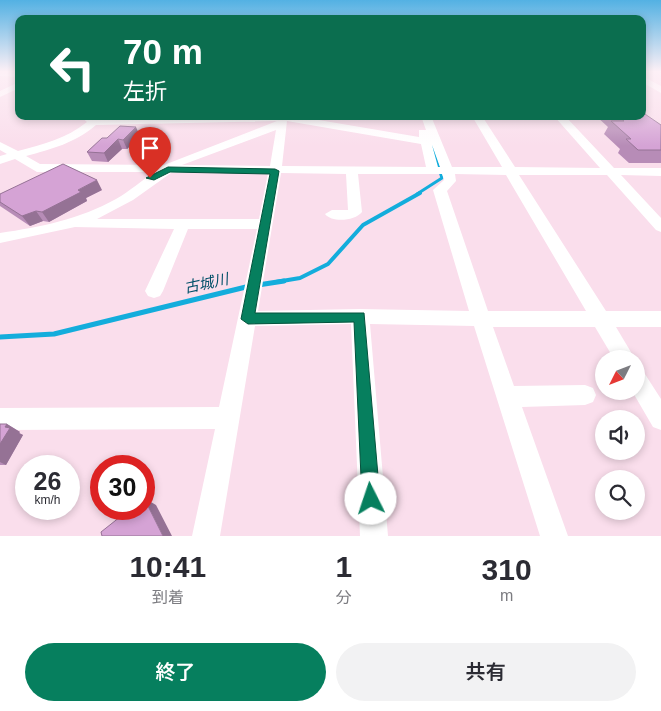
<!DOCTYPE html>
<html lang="ja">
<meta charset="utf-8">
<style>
body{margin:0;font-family:Arial,"Noto Sans JP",sans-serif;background:#f2f2f3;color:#2b2b33;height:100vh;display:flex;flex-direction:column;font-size:19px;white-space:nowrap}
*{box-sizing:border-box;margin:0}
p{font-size:16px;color:#7c7c81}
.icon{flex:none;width:28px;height:28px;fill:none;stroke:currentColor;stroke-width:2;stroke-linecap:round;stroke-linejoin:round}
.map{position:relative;height:536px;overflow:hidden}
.panel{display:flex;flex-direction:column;background:#fff;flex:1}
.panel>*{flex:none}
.top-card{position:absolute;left:15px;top:15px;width:631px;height:105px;border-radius:10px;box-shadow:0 2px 8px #0003;background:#0b6e4f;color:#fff;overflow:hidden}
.needle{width:32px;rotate:228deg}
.buttons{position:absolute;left:595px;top:350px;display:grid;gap:10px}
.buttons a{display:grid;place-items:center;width:50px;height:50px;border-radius:50%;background:#fff;box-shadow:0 2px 8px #0003;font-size:25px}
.speed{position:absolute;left:15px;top:455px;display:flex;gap:10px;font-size:25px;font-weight:700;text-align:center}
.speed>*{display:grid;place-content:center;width:65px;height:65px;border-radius:50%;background:#fff;box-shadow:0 2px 8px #0003;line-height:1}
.speed small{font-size:12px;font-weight:400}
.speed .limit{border:8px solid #d22;background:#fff;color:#111}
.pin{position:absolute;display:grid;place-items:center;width:42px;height:42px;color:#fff;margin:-51px -21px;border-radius:50% 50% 50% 0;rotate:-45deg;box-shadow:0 0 5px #0007}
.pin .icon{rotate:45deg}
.me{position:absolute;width:55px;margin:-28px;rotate:356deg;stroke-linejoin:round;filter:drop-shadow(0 0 4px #0008)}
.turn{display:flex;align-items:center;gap:18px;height:105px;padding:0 25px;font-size:22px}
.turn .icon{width:65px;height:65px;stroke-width:2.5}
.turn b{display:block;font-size:35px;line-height:42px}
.eta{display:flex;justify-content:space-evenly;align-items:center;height:85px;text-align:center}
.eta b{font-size:30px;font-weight:600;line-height:35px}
.primary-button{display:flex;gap:10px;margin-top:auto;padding:10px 25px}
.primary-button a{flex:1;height:58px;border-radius:30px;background:#067f5e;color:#fff;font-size:20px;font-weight:600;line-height:58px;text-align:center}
.primary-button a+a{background:#f2f2f3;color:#2b2b33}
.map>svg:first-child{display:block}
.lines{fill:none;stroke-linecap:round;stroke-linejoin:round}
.stream-far2{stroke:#13addc;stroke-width:3}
.stream-far1{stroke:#13addc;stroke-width:4}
.stream{stroke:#13addc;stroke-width:5}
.street{fill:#fff;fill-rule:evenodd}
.wall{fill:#b78cb7}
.shaded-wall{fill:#957295}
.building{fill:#d5a3d5;stroke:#957295}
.route{fill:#067f5e;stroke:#04533d}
.labels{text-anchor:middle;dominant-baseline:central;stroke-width:4;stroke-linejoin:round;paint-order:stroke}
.water-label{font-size:15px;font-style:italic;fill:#004f68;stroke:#fadeec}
</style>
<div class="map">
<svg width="661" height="536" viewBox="0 0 661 536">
<rect width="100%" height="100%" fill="#fadeec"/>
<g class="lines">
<path class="stream-far2" d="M417,194L442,178L431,143"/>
<path class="stream-far1" d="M276,282L300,278L328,264L363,225L420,193"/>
<path class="stream" d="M258,285L284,281
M0,337L54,334L250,286"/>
<path class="street" d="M0,72L19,73V77L0,76Z
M642,76L661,86V93L642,82Z
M19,82V88L0,97V91Z
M80,116H92L95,119L295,116L419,137V130H426L421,116H431L452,167H502L472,116H482L515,167L600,168L554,116H565L614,168H661V176L621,175L661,218V232L656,230L607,175H519L606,311H661V327H616L635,359H614L595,327H493L514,386L585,385L593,388L596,395L593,402L585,405L522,407L568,536H540L474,326L370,324L388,536H360L351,324L255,326L220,536H192L215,429L0,430V408L219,407L257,229H188L163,291L160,296L154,298L148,296L145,291L174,229L75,227L0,243V233C41,227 80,219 116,199C130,191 141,181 154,172H37L15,159L0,164V156L7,154L0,150V142L18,151C43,144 66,139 87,122ZM277,121L164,165L40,164L26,156C52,149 75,143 96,125ZM287,121L421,144L426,167L282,166ZM276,130L270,166L182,165ZM432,145L440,167H438ZM171,173H268L259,219H97L133,200ZM281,173L346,174L348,210H332L325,214C332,223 355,221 362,212L358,174H442L444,180L433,190L469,311L360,309L258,311ZM455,174L506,175L586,311H488L447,191L456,181Z
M636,368L643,371L661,399V430L653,427L632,391H636Z"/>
</g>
<path class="wall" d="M596,116H642L661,125V163H629L618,153L620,149L604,134L608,127Z
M140,136L127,149H122L108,162L92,161L87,152L107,138Z
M102,190L86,198L87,201L49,222L43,221L30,226L0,206V194Z
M0,424H7L20,432L19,433L23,435L6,465H0Z"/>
<path class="shaded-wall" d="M136,127L140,136L127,149L123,140Z
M118,139L122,149L108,162L104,153Z
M97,180L102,190L86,198L87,201L49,222L42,212L78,190Z
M36,211L43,221L30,226L22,216Z
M7,424L20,432L19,433L23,435L6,465L0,462V444L5,427Z
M144,498L156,505L172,536H163Z"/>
<path class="building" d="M642,112L661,125V150H638L626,139H631L611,121H624L618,116H642Z
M120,126L136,127L123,140L118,139L104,153L87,152L102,138H107Z
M63,164L97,180L78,190L81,192L42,212L36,211L22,216L0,202V194Z
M0,424H7L5,427L10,428L0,444Z
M144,498L163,536H102L101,532L130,509H144Z"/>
<linearGradient id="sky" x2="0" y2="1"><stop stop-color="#53b1e3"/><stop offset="0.49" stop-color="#fdf0f6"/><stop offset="1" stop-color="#fdf0f6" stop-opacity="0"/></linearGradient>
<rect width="661" height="146" fill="url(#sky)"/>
<path class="route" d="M168,167L275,169L279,171L255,313H364L380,499L378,506L371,508L365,506L362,499L354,322L248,324L241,319L270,174L170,172L154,180L146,178Z"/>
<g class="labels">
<g class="water-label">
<text transform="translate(206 283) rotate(-12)">古城川</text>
</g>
</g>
</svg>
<div class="buttons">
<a><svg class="needle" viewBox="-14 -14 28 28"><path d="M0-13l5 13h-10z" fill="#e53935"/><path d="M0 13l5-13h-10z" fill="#7c7c81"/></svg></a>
<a><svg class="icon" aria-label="sound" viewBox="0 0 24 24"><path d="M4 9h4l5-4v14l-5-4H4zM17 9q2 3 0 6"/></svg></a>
<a><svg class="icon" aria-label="search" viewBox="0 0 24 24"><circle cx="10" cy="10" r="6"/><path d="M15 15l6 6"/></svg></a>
</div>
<div class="speed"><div>26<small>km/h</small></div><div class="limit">30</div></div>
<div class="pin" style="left:150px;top:178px;background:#d93025"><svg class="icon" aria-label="arrive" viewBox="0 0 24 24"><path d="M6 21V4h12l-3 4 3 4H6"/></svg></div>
<svg class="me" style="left:371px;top:499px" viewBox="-20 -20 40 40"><circle r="19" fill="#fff"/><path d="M0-13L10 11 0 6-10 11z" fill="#067f5e"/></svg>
<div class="top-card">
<div class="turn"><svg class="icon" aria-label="left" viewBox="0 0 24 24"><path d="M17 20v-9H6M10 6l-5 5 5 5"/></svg><div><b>70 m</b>左折</div></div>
</div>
</div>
<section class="panel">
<div class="eta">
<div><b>10:41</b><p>到着</p></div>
<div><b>1</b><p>分</p></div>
<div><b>310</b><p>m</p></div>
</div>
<div class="primary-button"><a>終了</a><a>共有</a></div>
</section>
